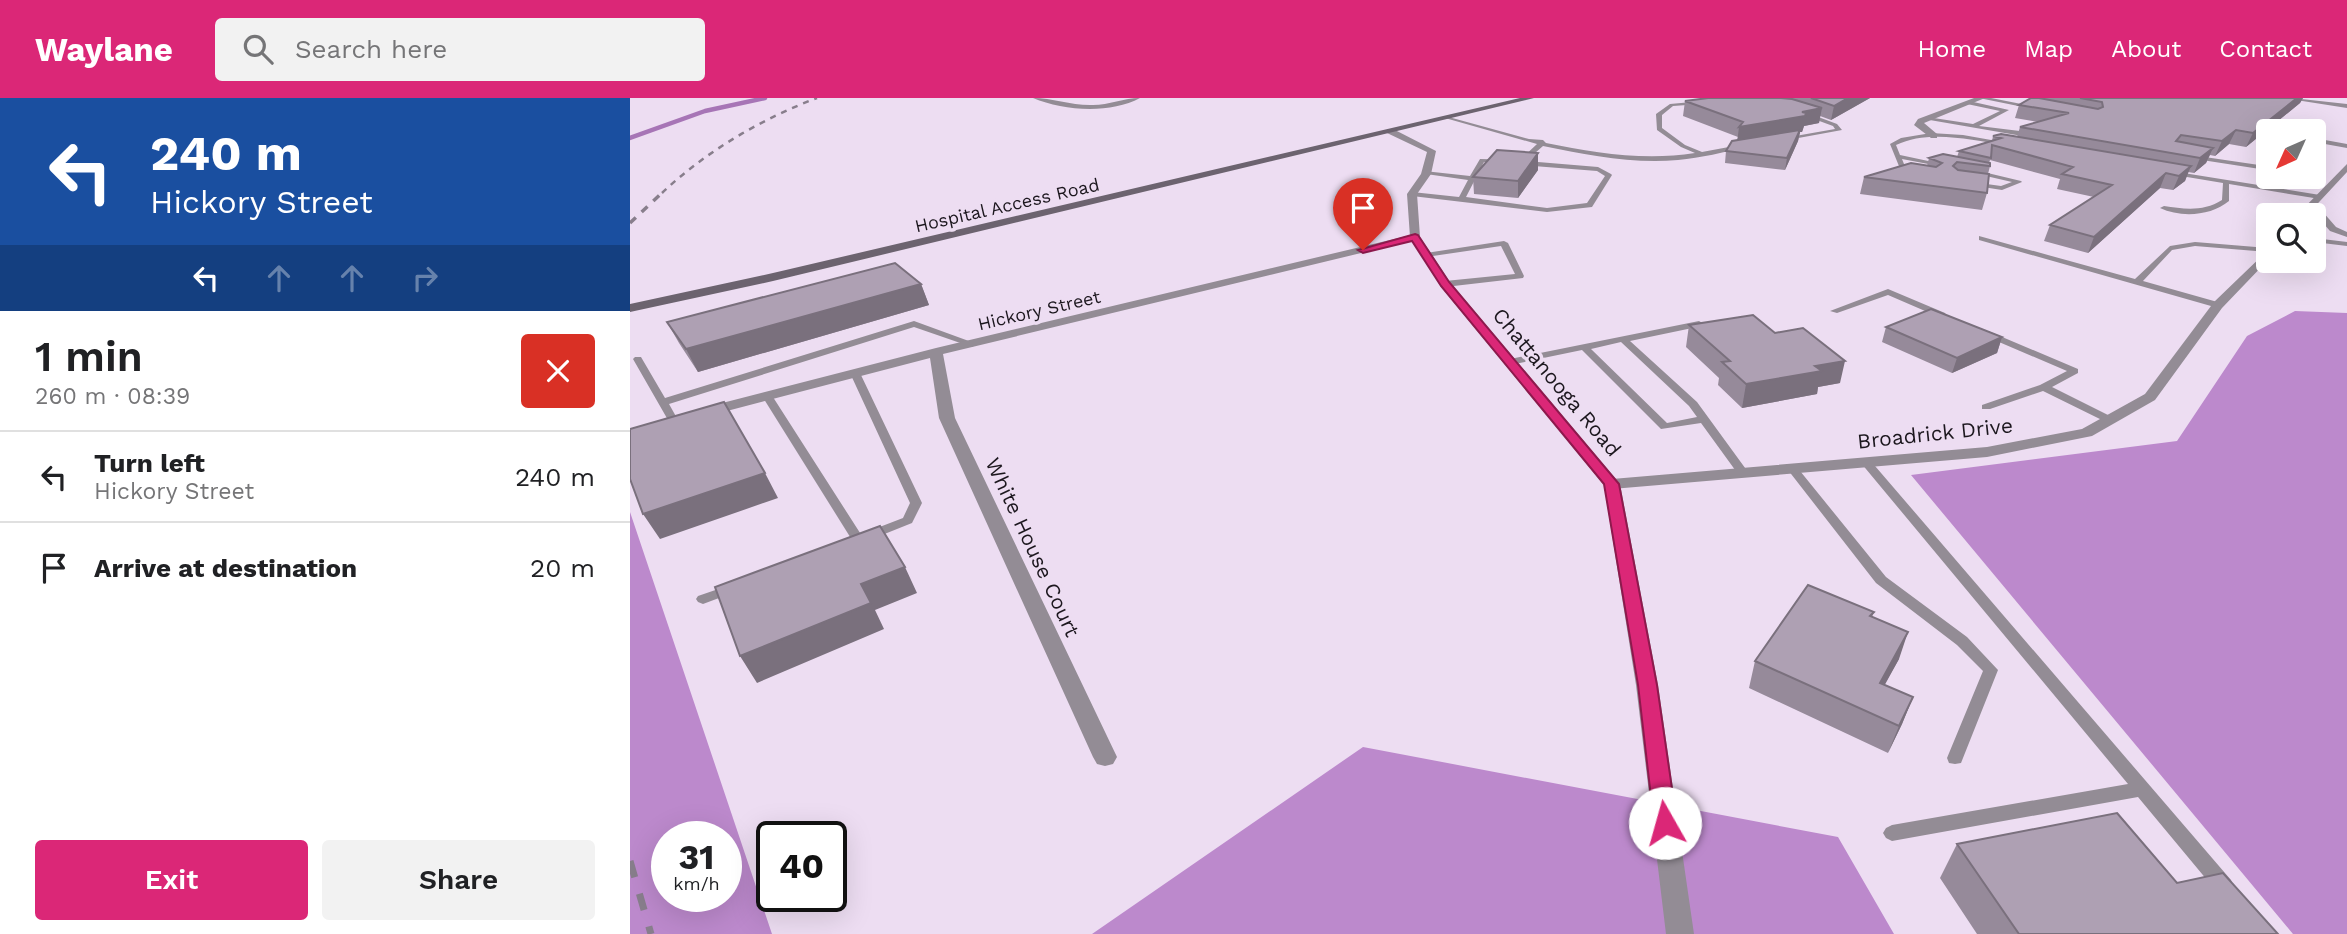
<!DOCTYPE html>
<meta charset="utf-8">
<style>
body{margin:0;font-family:"Work Sans",sans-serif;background:#f2f2f2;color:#202124;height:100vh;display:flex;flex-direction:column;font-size:26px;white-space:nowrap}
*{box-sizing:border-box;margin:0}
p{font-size:23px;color:#757577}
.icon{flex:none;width:38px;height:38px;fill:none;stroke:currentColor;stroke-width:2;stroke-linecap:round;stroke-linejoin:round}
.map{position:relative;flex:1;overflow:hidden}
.side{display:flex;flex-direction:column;background:#fff;width:630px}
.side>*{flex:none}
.guide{background:#1a4fa0;color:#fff;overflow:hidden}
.needle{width:46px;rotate:225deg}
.fabs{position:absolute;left:1626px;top:21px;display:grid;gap:14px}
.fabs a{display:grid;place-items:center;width:70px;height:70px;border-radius:7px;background:#fff;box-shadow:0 7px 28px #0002;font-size:35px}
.speed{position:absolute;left:21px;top:723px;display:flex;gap:14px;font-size:35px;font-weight:700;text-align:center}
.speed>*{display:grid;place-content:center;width:91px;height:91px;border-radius:50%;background:#fff;box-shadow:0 7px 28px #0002;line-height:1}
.speed small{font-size:18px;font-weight:400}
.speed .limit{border:4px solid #111;border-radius:10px;background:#fff;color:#111}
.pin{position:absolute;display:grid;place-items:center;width:60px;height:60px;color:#fff;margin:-72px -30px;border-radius:50% 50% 50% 0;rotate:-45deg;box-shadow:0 0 7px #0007}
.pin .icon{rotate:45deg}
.me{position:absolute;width:77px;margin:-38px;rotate:353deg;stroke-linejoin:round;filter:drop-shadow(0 0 5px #0008)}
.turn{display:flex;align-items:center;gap:24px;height:147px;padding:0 35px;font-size:32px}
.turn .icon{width:91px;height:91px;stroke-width:2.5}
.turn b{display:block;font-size:49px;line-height:60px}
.lanes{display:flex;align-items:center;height:66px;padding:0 35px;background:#0003;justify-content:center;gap:35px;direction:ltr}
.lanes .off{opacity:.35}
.round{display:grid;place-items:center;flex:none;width:74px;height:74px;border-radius:7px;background:#f2f2f2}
.summary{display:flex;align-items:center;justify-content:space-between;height:119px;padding:0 35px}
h1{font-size:42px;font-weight:600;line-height:52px}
.button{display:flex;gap:14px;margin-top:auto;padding:14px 35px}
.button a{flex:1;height:80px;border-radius:7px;background:#db2777;color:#fff;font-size:28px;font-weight:600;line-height:80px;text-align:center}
.button a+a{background:#f2f2f2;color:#202124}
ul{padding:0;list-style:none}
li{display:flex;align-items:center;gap:21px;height:91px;padding:0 35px;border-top:2px solid #e0e0e0}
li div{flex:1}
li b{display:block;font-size:26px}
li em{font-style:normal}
header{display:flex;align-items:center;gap:42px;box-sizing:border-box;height:98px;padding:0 35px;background:#db2777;color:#fff}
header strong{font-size:33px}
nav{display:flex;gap:38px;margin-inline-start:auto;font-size:24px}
.search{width:490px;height:63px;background:#f2f2f2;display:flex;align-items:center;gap:18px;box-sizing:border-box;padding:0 24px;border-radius:7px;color:#757577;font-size:26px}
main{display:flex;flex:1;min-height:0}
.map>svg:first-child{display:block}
.forest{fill:#bc89cc;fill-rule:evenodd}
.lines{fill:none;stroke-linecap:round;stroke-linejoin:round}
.stream{stroke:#a775b6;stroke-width:4.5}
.service{fill:#938c95;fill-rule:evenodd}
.minor{fill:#938c95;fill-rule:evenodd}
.tertiary{fill:#938c95;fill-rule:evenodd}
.secondary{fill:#6c636f;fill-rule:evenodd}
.rail-far2{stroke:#887e8c;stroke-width:2.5;stroke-dasharray:6 6;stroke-linecap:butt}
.rail-far1{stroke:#887e8c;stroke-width:3.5;stroke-dasharray:8 8;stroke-linecap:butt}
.rail{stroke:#887e8c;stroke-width:7;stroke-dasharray:17 17;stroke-linecap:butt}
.wall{fill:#968a9a}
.shaded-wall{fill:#7a707d}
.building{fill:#aea0b3;stroke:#7a707d;stroke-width:2}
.route{fill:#db2777;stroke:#8e194d;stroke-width:2}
.labels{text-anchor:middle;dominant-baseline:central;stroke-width:7;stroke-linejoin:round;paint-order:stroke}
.far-street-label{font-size:18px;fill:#1c171e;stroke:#edddf2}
.street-label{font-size:21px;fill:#1c171e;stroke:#edddf2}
</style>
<header>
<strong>Waylane</strong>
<div class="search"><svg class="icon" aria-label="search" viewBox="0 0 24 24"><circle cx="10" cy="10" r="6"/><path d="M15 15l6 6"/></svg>Search here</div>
<nav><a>Home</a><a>Map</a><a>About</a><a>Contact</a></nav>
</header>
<main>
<section class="side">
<div class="guide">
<div class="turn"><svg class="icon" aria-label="left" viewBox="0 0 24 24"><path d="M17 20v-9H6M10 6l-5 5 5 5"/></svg><div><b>240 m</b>Hickory Street</div></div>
<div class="lanes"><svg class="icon" aria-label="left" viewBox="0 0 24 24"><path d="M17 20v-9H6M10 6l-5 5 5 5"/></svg><svg class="icon off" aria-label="ahead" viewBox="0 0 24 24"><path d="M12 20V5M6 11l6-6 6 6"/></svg><svg class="icon off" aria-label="ahead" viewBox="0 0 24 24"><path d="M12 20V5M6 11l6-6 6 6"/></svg><svg class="icon off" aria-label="right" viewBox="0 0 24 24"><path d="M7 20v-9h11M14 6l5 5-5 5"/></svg></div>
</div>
<div class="summary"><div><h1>1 min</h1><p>260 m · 08:39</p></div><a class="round" style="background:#d93025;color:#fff"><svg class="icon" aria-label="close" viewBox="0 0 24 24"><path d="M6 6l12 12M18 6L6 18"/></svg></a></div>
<ul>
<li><svg class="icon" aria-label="left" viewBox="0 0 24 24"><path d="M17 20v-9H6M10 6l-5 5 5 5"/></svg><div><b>Turn left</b><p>Hickory Street</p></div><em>240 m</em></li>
<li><svg class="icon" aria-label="arrive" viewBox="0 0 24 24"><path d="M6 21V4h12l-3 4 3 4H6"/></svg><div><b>Arrive at destination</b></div><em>20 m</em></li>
</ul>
<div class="button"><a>Exit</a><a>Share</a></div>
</section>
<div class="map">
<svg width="1717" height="836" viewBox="0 0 1717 836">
<rect width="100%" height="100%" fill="#edddf2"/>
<path class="forest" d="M1665,213L1717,215V836H1663L1281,377L1547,343L1617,238Z
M0,414L142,836H0ZM37,738H96V798H37Z
M733,649L1208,739L1264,836H462Z"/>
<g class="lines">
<path class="stream" d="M0,40L75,13L135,0"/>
<path class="service" d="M403,0C422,0 440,7 460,7C477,8 493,0 510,0C480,16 434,13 403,0Z
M1349,0H1361L1406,9L1403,11Z
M1073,3L1071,6L1043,8L1032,17V30L1055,47L1072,54L1115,46L1117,49C1094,54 1071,60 1048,62C1002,66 957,57 913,48L896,63L968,69L981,76L982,77L962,109L917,114L782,98L779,96L782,94L829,99L838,82L796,76L794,75V73L840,78L850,61L890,62L907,46L815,20V18L899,41L913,42L916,45C964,55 1015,63 1065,55L1051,49L1027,32L1026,16L1040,6ZM854,64L967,73L975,78L957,105L917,110L836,99Z
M1339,3L1379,12L1349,28L1406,35L1398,39L1294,21L1297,19L1343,26L1370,13L1337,6Z
M1175,14L1207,26L1212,32L1152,43L1154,40L1205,31L1203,28L1173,17Z
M1301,35L1333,37L1378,45L1375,47C1341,42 1299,31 1266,47L1270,57L1317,67L1314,69L1272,61L1278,76L1282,78L1279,80L1273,78L1260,46L1271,40Z
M1684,40L1717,46V50L1684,44Z
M1561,57L1629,67L1638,60V65L1630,71L1559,60Z
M1345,72L1391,83L1392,84L1372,92L1340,87V85L1342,84L1371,88L1382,84L1343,75L1342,74Z
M1541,73L1690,97L1693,99L1690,101L1599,86V103C1581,118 1551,120 1530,110L1534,108C1554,111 1573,114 1592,102L1593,85L1539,76L1538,75Z
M1679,105H1685L1706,129L1717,134V139L1700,133L1679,109Z
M1349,138L1505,181L1540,148L1565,144L1638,150V154L1565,148L1542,152L1513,183L1591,205L1592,207L1588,210L1349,142Z
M1684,140L1717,144V148L1684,144Z
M874,143L878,145L894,178L893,180L815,189L811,186L815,183L885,176L871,148L796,159L792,157L796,155Z
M1258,191L1315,215L1316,217L1309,219L1258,197L1207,215L1200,213Z
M284,223L347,246L342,249L339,248L284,229L39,306L48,322L43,325L38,322L3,261L5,259H11L35,300Z
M1069,223L1074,226L1072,228L1000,243L1067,304L1118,374L1116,376H1108L1071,325L1031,331L952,252L880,267L875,264L880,261ZM991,244L1059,308L1067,319L1037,325L961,251Z
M1358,233L1448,271V275L1422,289L1484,320L1485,322L1484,324H1476L1413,293L1360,311H1352V307L1410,287L1437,273L1355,238L1353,236Z
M225,272L230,275L292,405L282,425L242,441L238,442L233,440L234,442L232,445L228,446L222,442L132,298L133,296H141L232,438L234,435L273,420L280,405L220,275Z
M1235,360L1239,361L1601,782L1603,788L1601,794L1594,796L1587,794L1508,699L1262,743L1256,740L1253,735L1256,730L1262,727L1498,686L1231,365L1229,363Z
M1162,367L1166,368L1256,479L1337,539L1368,572L1331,665L1325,666L1319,665L1317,660L1353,573L1327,547L1246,485L1158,372L1156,370L1158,368Z
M100,487L105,488L107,491L105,494L73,506L68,504L66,501L68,498Z"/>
<path class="minor" d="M1344,0H1355L1294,25L1307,36V40H1301L1284,27L1288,21Z
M1662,0L1717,6V10L1666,2Z
M1717,66V74L1677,117H1667Z
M785,136L790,139L789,141L313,256L325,320L487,659L483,666L475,668L467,666L463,659L309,320L300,260L74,319L66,314L69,311L306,250Z
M1638,152V162L1592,210L1525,302L1462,338L1357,359L982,391L974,386L982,381L1357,349L1452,331L1515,296L1584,204Z"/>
<path class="tertiary" d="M757,31H763L806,53L801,76L787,96L790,139L820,184L990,386L1028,587L1064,836H1036L1006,587L974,387L811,189L780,139L777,96L791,76L797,54L757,35Z"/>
<path class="secondary" d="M890,0H904L143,183L0,214V206L143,175Z"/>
<path class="rail-far2" d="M32,95C75,54 131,21 187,0"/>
<path class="rail-far1" d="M0,125L34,93"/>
<path class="rail" d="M0,763L21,836"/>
</g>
<path class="wall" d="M1078,0H1240L1201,22L1190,18L1189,25L1174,28L1172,34H1170L1168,43L1155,72L1095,65L1096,53L1107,43L1108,39L1053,18L1055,3Z
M1401,0H1673L1670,5L1616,49L1599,46L1585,58L1580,57L1576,65L1564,75L1558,74L1555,83L1543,92L1530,90L1458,155L1414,143L1420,127L1464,99L1427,91L1430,81L1360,62L1359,65L1360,68L1358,76L1357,95L1352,112L1230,96L1234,79L1297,68L1299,60L1327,59L1329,53L1362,43L1363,38L1387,39L1390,29L1408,24L1385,20L1389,7Z
M908,55V72L888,100L844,96L843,79Z
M291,186L299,207L68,274L49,245L37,224Z
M1059,227L1210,285L1188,289L1187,296L1112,310L1088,287L1089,280L1056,249Z
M1256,229L1372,239L1367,255L1322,275L1252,244Z
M1244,514L1242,519L1269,561L1254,587L1283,599L1272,626L1258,655L1119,590L1125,563Z
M1327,746L1547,785L1648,836H1347L1310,780Z"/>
<path class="shaded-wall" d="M1218,0H1240L1201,22L1204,8Z
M1667,0H1673L1670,5L1616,49L1623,35Z
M1192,10L1189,25L1174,28L1172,34H1170L1168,43L1155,72L1157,60L1107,45L1109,29L1172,14Z
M1606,32L1599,46L1585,58L1592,43Z
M1583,50L1576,65L1564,75L1570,60Z
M908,55V72L888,100V83Z
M1561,68L1555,83L1543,92L1549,78Z
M1536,75L1530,90L1458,155L1464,139Z
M291,186L299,207L68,274L56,251Z
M1372,239L1367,255L1322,275L1327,260Z
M1215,263L1210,285L1188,289L1187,296L1112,310L1116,286L1185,268Z
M135,375L148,400L30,441L13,416Z
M275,469L287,495L245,512L254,531L127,585L110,558L231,486Z
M1278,534L1269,561L1241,612L1250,585Z
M1283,599L1272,626L1258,655L1269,628Z"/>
<path class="building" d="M1078,0H1151L1162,1L1192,10L1172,14L1176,15L1175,18L1109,29L1113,24L1055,3Z
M1181,0H1218L1204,8Z
M1401,0H1409L1468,11L1473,9L1472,4L1450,0H1667L1623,35L1606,32L1592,43L1551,37L1546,43L1583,50L1570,60L1390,29L1439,15L1389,7Z
M1170,32L1157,60L1096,53L1102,43Z
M1371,36L1561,68L1549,78L1536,75L1464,139L1420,127L1482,87L1432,76L1443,69L1362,47L1361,60L1329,53L1371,40L1363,38Z
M867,52L908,55L888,83L843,79Z
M1313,56L1360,65V68L1327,64L1323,68L1328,72L1359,76L1357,95L1234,79L1281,65L1306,69L1312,65L1299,60Z
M265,165L291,186L56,251L37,224Z
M1301,211L1372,239L1327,260L1256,229Z
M1123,217L1145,235L1173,230L1215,263L1185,268L1192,273L1116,286L1092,264L1100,263L1059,227Z
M94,304L135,375L13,416L0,381V331Z
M250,428L275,469L231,486L241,505L110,558L85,489Z
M1178,487L1244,514L1240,518L1278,534L1250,585L1283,599L1269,628L1125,563Z
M1487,715L1547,785L1593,775L1648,836H1389L1327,746Z"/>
<path class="route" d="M785,136L788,137L819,184L989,386L1027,587L1047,725L1043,732L1035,735L1028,732L1024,725L1008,587L974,386L811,188L782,143L733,155L728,152Z"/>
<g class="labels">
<g class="far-street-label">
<text transform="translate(377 107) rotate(-13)">Hospital Access Road</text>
<text transform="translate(409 212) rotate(-13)">Hickory Street</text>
</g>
<g class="street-label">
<text transform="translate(927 284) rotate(50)">Chattanooga Road</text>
<text transform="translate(1305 335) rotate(-6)">Broadrick Drive</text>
<text transform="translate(403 449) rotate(65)">White House Court</text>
</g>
</g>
</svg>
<div class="fabs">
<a><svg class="needle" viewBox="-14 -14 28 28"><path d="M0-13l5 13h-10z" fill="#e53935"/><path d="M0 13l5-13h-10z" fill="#757577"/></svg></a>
<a><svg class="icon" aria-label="search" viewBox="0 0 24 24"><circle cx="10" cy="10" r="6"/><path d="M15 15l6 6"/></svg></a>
</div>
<div class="speed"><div>31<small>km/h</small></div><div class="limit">40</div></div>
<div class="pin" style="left:733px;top:152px;background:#d93025"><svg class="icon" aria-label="arrive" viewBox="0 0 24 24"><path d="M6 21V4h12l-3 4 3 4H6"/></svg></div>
<svg class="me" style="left:1035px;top:725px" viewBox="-20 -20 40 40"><circle r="19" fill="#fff"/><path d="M0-13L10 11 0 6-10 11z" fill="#db2777"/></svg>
</div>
</main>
